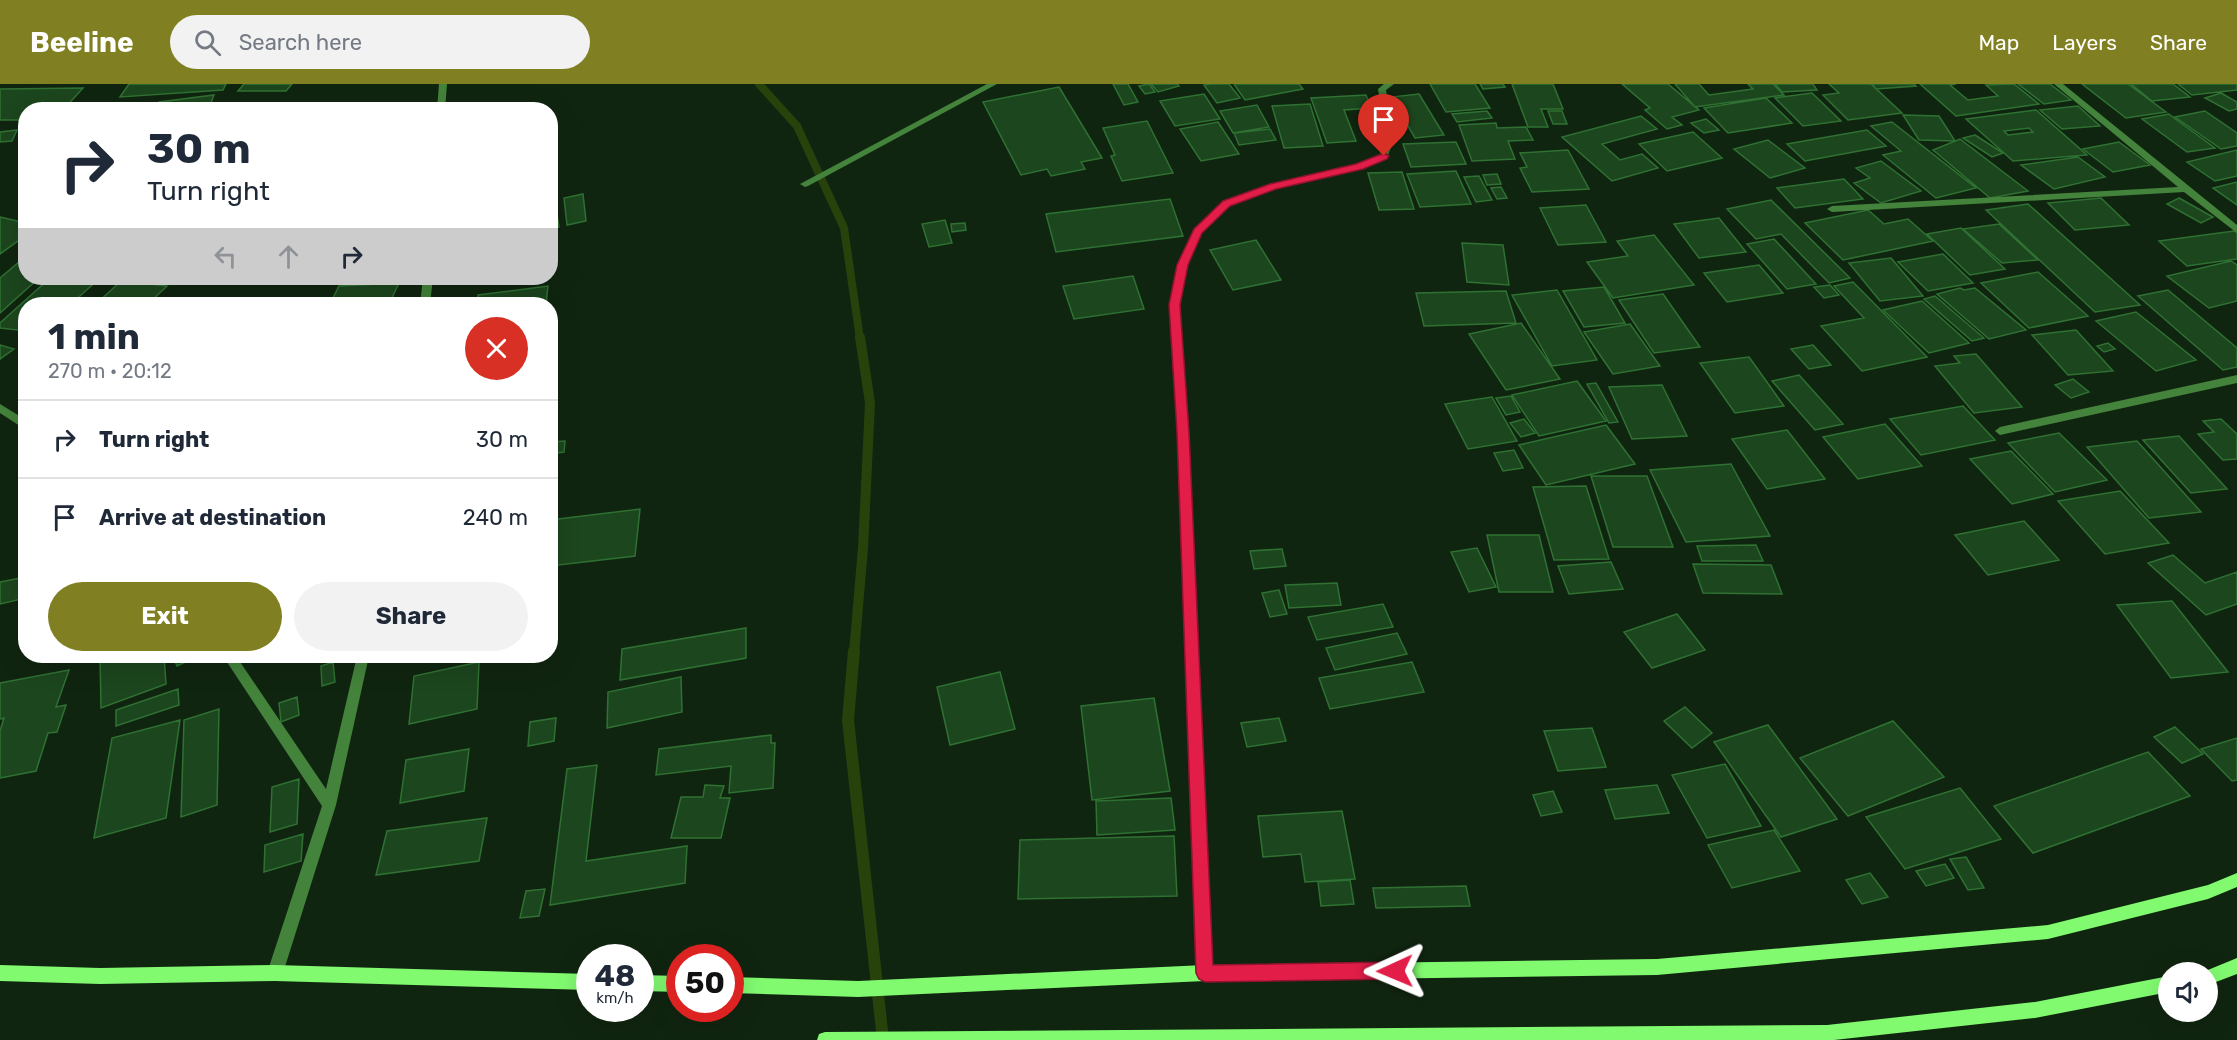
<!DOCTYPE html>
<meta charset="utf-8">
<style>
body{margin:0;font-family:Rubik,sans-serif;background:#f2f2f3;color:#1f2937;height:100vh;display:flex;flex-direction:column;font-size:22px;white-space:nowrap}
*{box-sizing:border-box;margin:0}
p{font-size:20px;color:#747a83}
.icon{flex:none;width:33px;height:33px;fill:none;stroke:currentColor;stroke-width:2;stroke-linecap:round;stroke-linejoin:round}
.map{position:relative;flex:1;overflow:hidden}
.side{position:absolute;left:18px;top:213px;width:540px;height:366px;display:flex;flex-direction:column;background:#fff;border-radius:24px;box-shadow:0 6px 24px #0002}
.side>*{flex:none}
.top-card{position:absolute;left:18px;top:18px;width:540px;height:183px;border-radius:24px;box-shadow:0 6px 24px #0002;background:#fff;color:#1f2937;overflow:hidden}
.tools{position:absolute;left:2158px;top:878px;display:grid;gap:12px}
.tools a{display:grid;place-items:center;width:60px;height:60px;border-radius:50%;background:#fff;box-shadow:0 6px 24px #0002;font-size:30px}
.speed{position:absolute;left:576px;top:860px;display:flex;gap:12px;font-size:30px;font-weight:700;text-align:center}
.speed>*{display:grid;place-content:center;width:78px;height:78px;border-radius:50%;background:#fff;box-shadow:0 6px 24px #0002;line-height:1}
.speed small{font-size:15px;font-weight:400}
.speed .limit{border:9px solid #d22;background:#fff;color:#111}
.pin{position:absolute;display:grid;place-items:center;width:51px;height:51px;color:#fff;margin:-62px -26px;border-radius:50% 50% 50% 0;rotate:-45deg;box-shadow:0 0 6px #0007}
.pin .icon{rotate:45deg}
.me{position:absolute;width:66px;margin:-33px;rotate:269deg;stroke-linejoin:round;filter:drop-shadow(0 0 4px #0008)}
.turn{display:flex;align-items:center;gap:21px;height:126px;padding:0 30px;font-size:27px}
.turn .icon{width:78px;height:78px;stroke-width:2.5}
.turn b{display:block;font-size:42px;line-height:51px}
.lanes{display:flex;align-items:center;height:57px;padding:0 30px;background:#0003;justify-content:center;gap:30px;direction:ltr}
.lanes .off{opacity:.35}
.round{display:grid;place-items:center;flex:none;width:63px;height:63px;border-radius:32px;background:#f2f2f3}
.headline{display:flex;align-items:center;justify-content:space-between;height:102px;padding:0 30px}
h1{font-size:36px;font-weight:700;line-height:45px}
.button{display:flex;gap:12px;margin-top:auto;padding:12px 30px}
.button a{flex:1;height:69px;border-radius:36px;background:#808022;color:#fff;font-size:24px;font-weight:700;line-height:69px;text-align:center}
.button a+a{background:#f2f2f3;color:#1f2937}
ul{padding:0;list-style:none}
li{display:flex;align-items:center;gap:18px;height:78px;padding:0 30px;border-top:2px solid #e0e1e3}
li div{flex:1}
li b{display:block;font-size:22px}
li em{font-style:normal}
header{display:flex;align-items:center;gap:36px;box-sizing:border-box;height:84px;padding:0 30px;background:#808022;color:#fff}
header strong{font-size:28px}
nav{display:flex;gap:33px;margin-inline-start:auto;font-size:21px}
.search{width:420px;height:54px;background:#f2f2f3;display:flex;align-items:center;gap:15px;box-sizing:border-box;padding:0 21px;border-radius:33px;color:#747a83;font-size:22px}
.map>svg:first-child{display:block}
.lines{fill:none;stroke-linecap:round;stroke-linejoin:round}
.stream-far2{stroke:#28420c;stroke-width:8}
.stream-far1{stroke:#28420c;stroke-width:10}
.stream{stroke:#28420c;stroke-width:12}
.building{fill:#1c461e;stroke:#2f7132;stroke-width:1.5;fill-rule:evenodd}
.street{fill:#44833c;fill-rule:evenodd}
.secondary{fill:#81fa70;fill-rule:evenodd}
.route{fill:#e11d48;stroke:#92132f;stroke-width:1.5}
</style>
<header>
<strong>Beeline</strong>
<div class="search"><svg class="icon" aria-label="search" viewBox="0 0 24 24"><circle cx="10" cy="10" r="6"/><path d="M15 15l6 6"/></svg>Search here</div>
<nav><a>Map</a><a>Layers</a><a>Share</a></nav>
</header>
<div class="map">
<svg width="2237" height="956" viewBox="0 0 2237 956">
<rect width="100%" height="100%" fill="#102510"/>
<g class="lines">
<path class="stream-far2" d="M759,0L797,42L844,144L860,255"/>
<path class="stream-far1" d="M854,569L863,464L870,319L860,253"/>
<path class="stream" d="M854,567L848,636L883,956"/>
</g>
<path class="building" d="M129,0H226L223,6L120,13Z
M244,0H292L286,7H238Z
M1113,0H1128L1138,18L1124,21Z
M1149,0L1155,8L1145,10L1139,2Z
M1151,0H1177L1179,2L1158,8Z
M1211,0H1229L1240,14L1217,19L1204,1Z
M1234,0H1299L1303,5L1245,16Z
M1430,0H1475L1490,24L1446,28Z
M1480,0H1503L1505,3L1483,5Z
M1512,0H1553L1563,25H1541L1548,43H1528Z
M1622,0H1668L1699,26L1672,33L1682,41L1667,45L1645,26L1650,24Z
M1675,0H1699L1709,11L1753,5L1748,0H1773L1784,11L1695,23Z
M1775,0H1813L1817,6L1782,8Z
M1829,0H1871L1902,29L1848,36L1823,11L1839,9Z
M1872,0H1914L1916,2L1876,5Z
M1920,0H1956L1950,1L1968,16L1998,12L1986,1L2014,0L2039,20L1956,32Z
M2018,0H2050L2071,16L2044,20Z
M2082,0H2128L2166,28L2126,34Z
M2131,0H2173L2190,13L2152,17Z
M2178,0H2237V6L2192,11Z
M1059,3L1102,74L1081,78L1085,85L1051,92L1047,85L1021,91L983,18Z
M83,4L63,26H26V36H0V5Z
M1812,9L1841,37L1803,42L1775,14Z
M2221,9L2237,18V25L2229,27L2205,14Z
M1204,10L1220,35L1175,42L1160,17Z
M1419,10L1444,51L1415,54L1391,13Z
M214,11L208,26H156L159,18Z
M1366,11L1371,24L1344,26L1356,57L1327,59L1311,14Z
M1766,14L1792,39L1728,49L1704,24Z
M1310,20L1323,62L1284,64L1272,22Z
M1257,21L1269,43L1233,49L1220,27Z
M2078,22L2100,42L2062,45L2040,26Z
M2036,26L2087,71L2013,77L1966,35ZM2029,44L2033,48L2008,51L2004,47Z
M1487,27L1492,34L1457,38L1452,30Z
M1548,27H1562L1567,40H1553Z
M2205,27L2237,49V62L2221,65L2175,33Z
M2169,30L2174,34L2215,64L2187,68L2142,35Z
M1903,31L1939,32L1955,57L1919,56Z
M1641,32L1657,45L1602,60L1620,76L1642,70L1658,84L1612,97L1562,53Z
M1706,35L1719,46L1704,49L1691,39Z
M1147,37L1173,89L1122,97L1111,72L1115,71L1103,44Z
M1218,38L1239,70L1201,77L1180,45Z
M1892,38L1976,104L1936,114L1883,71L1901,67L1871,42Z
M1496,39L1497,44L1526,43L1533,56L1508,57L1515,75L1472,77L1459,41Z
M1270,45L1276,56L1239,61L1234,49Z
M17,46L12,57L0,58V48Z
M1867,46L1886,62L1805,77L1787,60Z
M1693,48L1722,74L1667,87L1639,60Z
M1975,51L2003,69L1992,73L1963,54Z
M1960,55L2028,107L1990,114L1933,66Z
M1768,56L1805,84L1770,94L1734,65Z
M1456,58L1466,80L1411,83L1403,60Z
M2119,58L2150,81L2113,88L2083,65Z
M1568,66L1589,105L1532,108L1520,84L1527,83L1520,69Z
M2237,66V92L2215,97L2187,78Z
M2078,73L2105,93L2054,105L2021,81Z
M551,75L556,113L550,114V75Z
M1881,77L1921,107L1881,119L1854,99L1870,94L1856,84Z
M1456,87L1471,120L1420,123L1407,90Z
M1402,88L1414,125L1379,126L1368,89Z
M1497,90L1501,100L1487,101L1483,91Z
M1479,92L1492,116L1476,118L1464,93Z
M1844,95L1863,115L1795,124L1777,104Z
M2237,98V121L2213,104Z
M1501,103L1507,114L1497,115L1491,104Z
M583,110L586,137L567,141L564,114Z
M2101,114L2129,141L2075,146L2048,119Z
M2179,114L2213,133L2201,139L2167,120Z
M1170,115L1183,152L1056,168L1046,130Z
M1771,116L1850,194L1829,199L1781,150L1756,155L1727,125Z
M555,118L559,143L550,145V119Z
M2028,120L2140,221L2095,228L1986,126Z
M1586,121L1606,158L1558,161L1540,124Z
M1868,126L1884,140L1908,135L1933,157L1843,176L1805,139Z
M0,133L26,139V151L0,170Z
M1719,134L1746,168L1699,174L1674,140Z
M945,136L952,159L929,163L922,140Z
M965,139L966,146L952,148L951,140Z
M1999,140L2038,176L2002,179L1963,145Z
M1961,144L2005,185L1970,191L1927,150Z
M2234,147L2237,149V175L2187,182L2159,157Z
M1654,151L1694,201L1613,214L1587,178L1628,172L1617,157Z
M1774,155L1816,200L1787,205L1747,160Z
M1256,156L1281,196L1233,206L1210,166Z
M1462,159L1503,161L1509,201L1467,198Z
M1943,170L1973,199L1928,207L1898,178Z
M26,172V194H39L0,229V194Z
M1891,174L1923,212L1880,217L1849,179Z
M2231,177L2237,181V217L2209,224L2167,192Z
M1759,181L1783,209L1727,218L1704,189Z
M2038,188L2088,232L2029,244L1981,199Z
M1133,192L1144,225L1074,235L1063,202Z
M50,194H100L71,220H26V247L0,244V239Z
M321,194H365L320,198Z
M121,197L167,202L148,220H96Z
M1853,198L1927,273L1862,287L1821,242L1864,234L1834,202Z
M399,199L389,220H330L339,202Z
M1830,201L1839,211L1824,214L1814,203Z
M548,202L546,220H477L478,211Z
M1604,203L1625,239L1584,243L1563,207Z
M1960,204L1964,206L1975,204L2026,246L1989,255L1937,210Z
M1557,206L1597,276L1552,282L1512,211Z
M2168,206L2237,264V283L2223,286L2138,212Z
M1506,207L1516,239L1424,242L1416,209Z
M1663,210L1700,263L1654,269L1619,216Z
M1935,212L1984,254L1972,257L1924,215Z
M298,214L295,220H268L270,216Z
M1922,217L1969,259L1929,269L1883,226Z
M2136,228L2196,276L2156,287L2096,237Z
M1521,239L1560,295L1506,306L1469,250Z
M1630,240L1660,282L1613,290L1584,248Z
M2076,246L2113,287L2068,291L2032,251Z
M2108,259L2115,265L2104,268L2097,262Z
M0,261L14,265L0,275Z
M1813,261L1831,281L1809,285L1791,265Z
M1976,270L2022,323L1974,329L1935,282L1960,279L1954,272Z
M1749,273L1784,322L1735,329L1700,279Z
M1799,291L1843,340L1815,346L1772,297Z
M2073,295L2089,308L2071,314L2055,301Z
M1577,297L1606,337L1539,352L1512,311Z
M1596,299L1618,338L1609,339L1587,300Z
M1662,301L1687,352L1632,355L1609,303Z
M1511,312L1520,328L1506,331L1496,314Z
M1492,313L1517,357L1468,365L1445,320Z
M1963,322L1995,356L1921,371L1890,335Z
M1524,335L1535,349L1521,353L1510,339Z
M2221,335L2237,350V375L2223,376L2198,350L2214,348L2203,337Z
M1885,340L1922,382L1858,395L1823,353Z
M1606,341L1635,380L1546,401L1519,361Z
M1787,346L1825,395L1767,405L1732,355Z
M2059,349L2107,396L2055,408L2008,359Z
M2179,352L2227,405L2191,409L2143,356Z
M565,357L564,368L550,370V358Z
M2137,357L2201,428L2149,434L2087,363Z
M1514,366L1523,384L1503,387L1494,369Z
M2011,367L2053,410L2012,420L1970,375Z
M1731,380L1770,452L1686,458L1650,386Z
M1591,392H1647L1673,463H1613Z
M1586,402L1609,475L1554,476L1533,403Z
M2120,407L2169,459L2105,470L2058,417Z
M640,425L635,472L550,482V436Z
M2024,437L2059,476L1988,491L1955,451Z
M1487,451H1539L1553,508H1499Z
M1756,461L1763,477H1702L1697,462Z
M1477,464L1496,503L1469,508L1451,468Z
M1282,465L1286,482L1254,485L1250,467Z
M2173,471L2205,499L2237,488V520L2206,531L2148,479Z
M1611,478L1623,505L1569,510L1558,482Z
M1693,480L1771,481L1782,510L1703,509Z
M26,493V514L0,520V498Z
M1337,499L1341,521L1289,524L1285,501Z
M1279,506L1287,530L1270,533L1262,509Z
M2172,517L2228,588L2171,594L2117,521Z
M1383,520L1393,543L1317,556L1308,533Z
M1677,530L1705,566L1652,584L1624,548Z
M746,544V574L620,596L622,565Z
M1397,549L1407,570L1335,586L1326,564Z
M100,572H164L166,600L101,624Z
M173,572H198L177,582Z
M333,578L335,598L322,602L321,582Z
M479,578L477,625L409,640L414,592Z
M1412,578L1424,608L1330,625L1319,594Z
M69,586L56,623L66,621L57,648L48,649L36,687L0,694V647L4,634L0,635V599Z
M1000,588L1015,645L950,661L937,603Z
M681,593L682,628L607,644L608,608Z
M178,605L179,621L116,642V626Z
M297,613L299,631L281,638L279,619Z
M1154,614L1170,707L1092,716L1081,622Z
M1685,623L1712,649L1692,664L1664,637Z
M219,625L217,721L181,733L184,636Z
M556,634L554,657L528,662L530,638Z
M1279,634L1286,657L1247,663L1241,639Z
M180,636L166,734L94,754L112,654Z
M1893,637L1944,693L1848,732L1800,674Z
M1768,641L1837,735L1781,753L1714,658Z
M2175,643L2203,670L2182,679L2154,653Z
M1592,644L1606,683L1558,687L1544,647Z
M771,651V659H775L773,704L729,709L731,682L656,691L659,665Z
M2237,654V696L2232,697L2201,665Z
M469,665L464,707L400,719L406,676Z
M2148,668L2190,712L2033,769L1994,722Z
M1725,680L1761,742L1707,754L1672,691Z
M597,681L586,777L687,762L685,799L550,821L567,685Z
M299,695L297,740L270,748L272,703Z
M705,701L724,702L720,714H730L721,754H671L681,713H703Z
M1657,701L1669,729L1615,735L1605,706Z
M1960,704L2001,755L1905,785L1866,733Z
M1553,707L1562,728L1541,732L1533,711Z
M1171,714L1175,746L1097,751L1096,717Z
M1342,727L1355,795L1305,798L1301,770L1263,773L1258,732Z
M487,734L479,777L376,791L387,747Z
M1774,746L1800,787L1732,804L1708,761Z
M303,750L301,777L264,788L265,761Z
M1174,752L1177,812L1018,815L1020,756Z
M1966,773L1984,804L1968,806L1950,775Z
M1945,780L1954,794L1926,802L1916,787Z
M1870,789L1888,813L1862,820L1846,796Z
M1350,796L1354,820L1321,822L1318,798Z
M1466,802L1470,822L1376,824L1373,804Z
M545,805L539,832L520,834L526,807Z"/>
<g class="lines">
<path class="street" d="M439,0H447L445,26H437Z
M987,0H997L808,102L805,103L800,100Z
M1384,0H1394L1386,6L1394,56L1387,74L1362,85L1276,104L1230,122L1202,149L1187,181L1180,221L1188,348L1213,889L1210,894L1205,897L1200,894L1197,889L1178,348L1170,221L1177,181L1195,146L1224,118L1270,100L1356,81L1380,70L1386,56L1378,5Z
M2054,0H2063L2237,141V149L2184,108L1832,128L1827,125L1832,122L2178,103Z
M423,194H433L430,220H420Z
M2237,291V299L2000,351L1995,347L2000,343Z
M0,320L26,336V346L0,329Z
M223,572H236L326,705L357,572H369L336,721L283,889L280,894L275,897L270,894L267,889L322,722Z"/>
<path class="secondary" d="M2237,789V803L2208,815L2048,855L1657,891L1205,897L858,913L730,909V893L858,897L1205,881L1657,875L2048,841L2208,801Z
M2237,874V890L2208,901V888H2203Z
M0,881L100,884L275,881L590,890V906L275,897L100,900L0,897Z
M640,891L680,892V908L640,907Z
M2169,892V908L2035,934L1834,956H817L819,950L825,948L1827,941L2035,918Z"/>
</g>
<path class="route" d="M1384,69L1389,72L1387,75L1363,85L1276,105L1230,122L1202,149L1188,181L1180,221L1189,348L1213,881L1395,878L1402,881L1404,887L1402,893L1395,895L1205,898L1199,895L1196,889L1177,348L1169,221L1177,181L1194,145L1223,117L1270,100L1356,80Z"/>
</svg>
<div class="tools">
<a><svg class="icon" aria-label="sound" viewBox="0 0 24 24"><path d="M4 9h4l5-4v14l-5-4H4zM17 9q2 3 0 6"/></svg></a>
</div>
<div class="speed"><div>48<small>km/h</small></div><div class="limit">50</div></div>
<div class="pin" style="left:1384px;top:72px;background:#d93025"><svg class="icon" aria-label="arrive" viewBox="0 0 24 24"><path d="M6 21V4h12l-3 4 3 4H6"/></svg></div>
<svg class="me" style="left:1395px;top:887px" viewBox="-20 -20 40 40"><path d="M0-17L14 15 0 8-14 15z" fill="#e11d48" stroke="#fff" stroke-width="4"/></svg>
<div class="top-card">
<div class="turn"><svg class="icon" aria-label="right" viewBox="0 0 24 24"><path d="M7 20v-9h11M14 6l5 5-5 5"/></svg><div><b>30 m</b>Turn right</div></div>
<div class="lanes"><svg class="icon off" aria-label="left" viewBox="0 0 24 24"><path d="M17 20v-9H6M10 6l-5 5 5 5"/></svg><svg class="icon off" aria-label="ahead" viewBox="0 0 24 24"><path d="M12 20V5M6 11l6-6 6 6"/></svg><svg class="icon" aria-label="right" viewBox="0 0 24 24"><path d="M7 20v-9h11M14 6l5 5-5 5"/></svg></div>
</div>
<section class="side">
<div class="headline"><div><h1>1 min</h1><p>270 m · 20:12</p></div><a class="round" style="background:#d93025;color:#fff"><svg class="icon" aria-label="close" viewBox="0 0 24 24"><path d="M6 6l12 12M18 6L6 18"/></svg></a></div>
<ul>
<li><svg class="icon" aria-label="right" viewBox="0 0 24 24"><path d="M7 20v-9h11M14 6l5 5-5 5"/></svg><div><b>Turn right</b></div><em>30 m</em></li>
<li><svg class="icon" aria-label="arrive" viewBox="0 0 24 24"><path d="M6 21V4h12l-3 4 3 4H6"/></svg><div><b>Arrive at destination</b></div><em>240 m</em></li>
</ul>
<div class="button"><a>Exit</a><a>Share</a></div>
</section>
</div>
